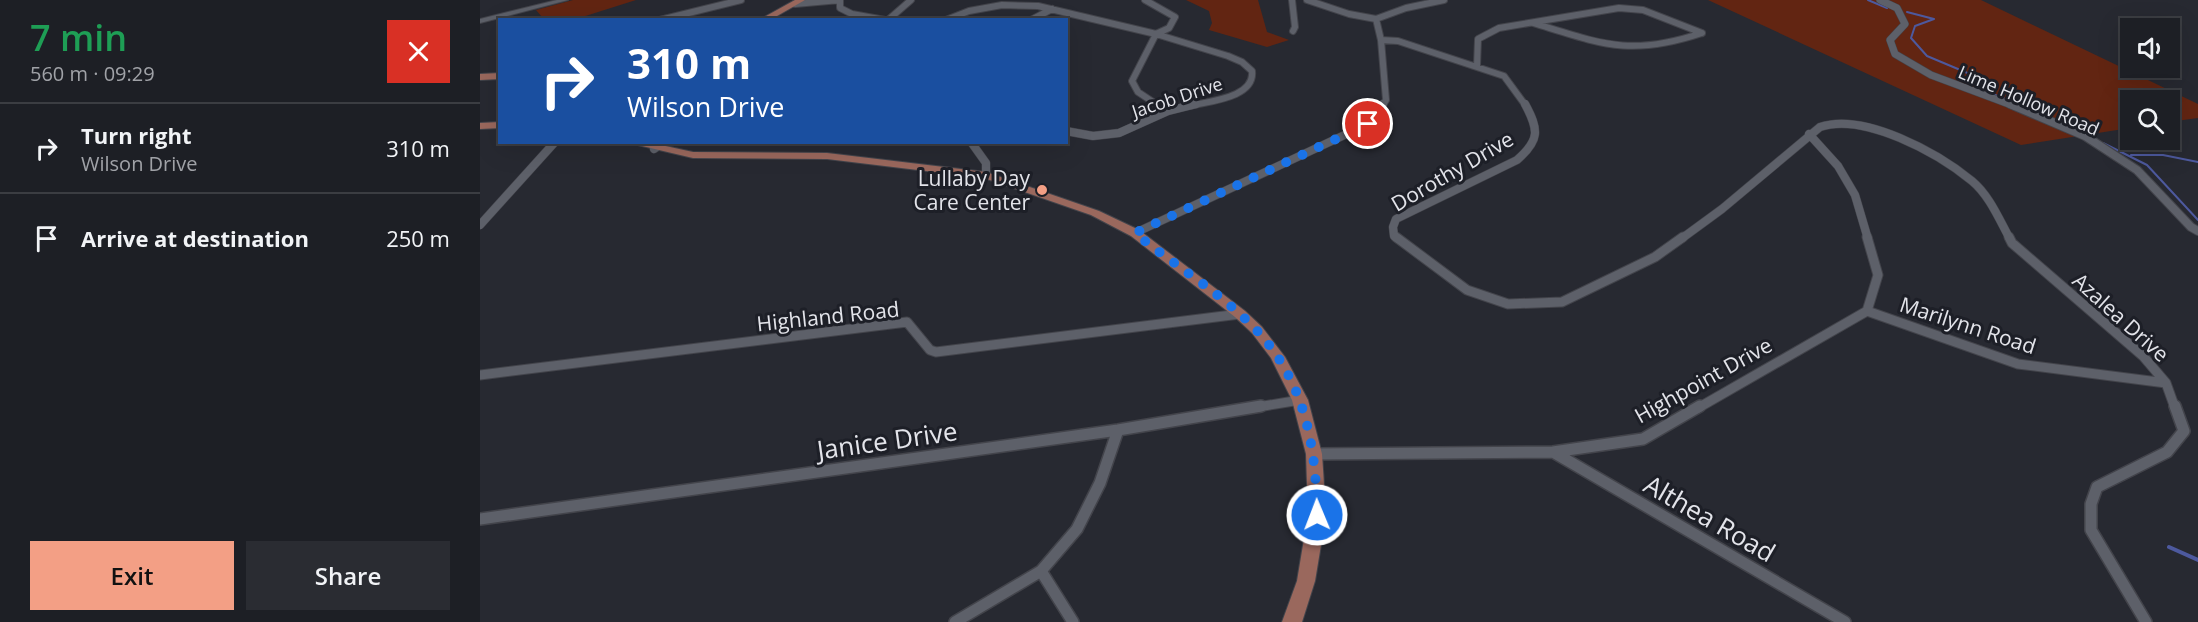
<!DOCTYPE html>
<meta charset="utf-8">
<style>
body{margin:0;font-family:"Open Sans",sans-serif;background:#2a2c32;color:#f1f3f6;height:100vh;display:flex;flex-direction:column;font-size:22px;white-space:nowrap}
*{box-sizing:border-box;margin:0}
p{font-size:20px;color:#a0a2a7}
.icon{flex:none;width:33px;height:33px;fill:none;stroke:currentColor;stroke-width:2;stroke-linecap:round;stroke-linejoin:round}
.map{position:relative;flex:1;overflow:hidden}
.details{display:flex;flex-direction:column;background:#1d1f25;width:480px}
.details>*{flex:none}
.hud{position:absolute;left:18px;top:18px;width:570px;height:126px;border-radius:0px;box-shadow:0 6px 24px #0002,0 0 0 2px #3b3d42;background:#1a4fa0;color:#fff;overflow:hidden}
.tools{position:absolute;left:1640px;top:18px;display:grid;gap:12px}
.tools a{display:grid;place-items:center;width:60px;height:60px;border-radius:0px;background:#1d1f25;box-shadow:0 6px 24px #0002,0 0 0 2px #3b3d42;font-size:30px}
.pin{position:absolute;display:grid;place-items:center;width:51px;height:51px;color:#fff;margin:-26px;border:3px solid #fff;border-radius:50%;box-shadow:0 2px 6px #0007}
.me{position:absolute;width:66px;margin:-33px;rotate:359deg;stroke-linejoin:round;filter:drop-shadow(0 0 4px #0008)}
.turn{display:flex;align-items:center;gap:21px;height:126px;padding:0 30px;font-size:27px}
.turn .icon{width:78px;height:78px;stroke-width:2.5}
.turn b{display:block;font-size:42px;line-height:51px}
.round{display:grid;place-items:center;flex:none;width:63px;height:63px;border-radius:0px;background:#2a2c32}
.overview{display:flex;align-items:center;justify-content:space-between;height:102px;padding:0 30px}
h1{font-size:36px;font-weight:600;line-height:45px;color:#1e9e55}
.primary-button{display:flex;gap:12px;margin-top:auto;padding:12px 30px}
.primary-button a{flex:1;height:69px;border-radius:0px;background:#f39f85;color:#111;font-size:24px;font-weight:600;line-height:69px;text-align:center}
.primary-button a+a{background:#2a2c32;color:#f1f3f6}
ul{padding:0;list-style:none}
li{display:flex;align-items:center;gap:18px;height:90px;padding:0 30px;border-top:2px solid #3b3d42}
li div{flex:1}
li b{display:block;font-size:22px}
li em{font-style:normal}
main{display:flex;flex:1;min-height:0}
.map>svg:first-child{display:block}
.green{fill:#622512}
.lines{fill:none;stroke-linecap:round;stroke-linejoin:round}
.stream-far1{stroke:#4d599e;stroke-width:2}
.stream{stroke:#4d599e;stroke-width:4}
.minor-far3-casing{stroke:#43444b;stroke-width:8}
.minor-far2-casing{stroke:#43444b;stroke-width:9}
.minor-far1-casing{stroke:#43444b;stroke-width:11}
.minor-casing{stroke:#43444b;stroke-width:14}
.tertiary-far1-casing{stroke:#43444b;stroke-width:8}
.tertiary-casing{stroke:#43444b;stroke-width:10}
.secondary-casing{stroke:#43444b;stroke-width:2}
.primary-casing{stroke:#43444b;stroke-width:2}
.minor-far3{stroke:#5d6069;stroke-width:6}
.minor-far2{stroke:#5d6069;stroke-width:8}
.minor-far1{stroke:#5d6069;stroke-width:9}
.minor{stroke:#5d6069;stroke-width:11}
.tertiary-far1{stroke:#5d6069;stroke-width:7}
.tertiary{stroke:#5d6069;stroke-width:8}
.secondary{fill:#5d6069;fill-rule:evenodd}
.primary{fill:#9a685d;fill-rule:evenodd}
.route{stroke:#1a73e8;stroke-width:10;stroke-dasharray:0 18}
.poi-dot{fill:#f39f85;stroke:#1d1f27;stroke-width:2}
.labels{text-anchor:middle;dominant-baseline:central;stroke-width:6;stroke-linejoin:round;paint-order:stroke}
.far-street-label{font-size:18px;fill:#e3e4ea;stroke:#1d1f27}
.street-label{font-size:21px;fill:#e3e4ea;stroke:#1d1f27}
.poi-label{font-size:21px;fill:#e3e4ea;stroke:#1d1f27;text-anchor:end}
.near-street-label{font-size:26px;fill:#e3e4ea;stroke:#1d1f27}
</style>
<main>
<section class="details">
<div class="overview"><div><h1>7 min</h1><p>560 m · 09:29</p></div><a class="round" style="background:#d93025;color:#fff"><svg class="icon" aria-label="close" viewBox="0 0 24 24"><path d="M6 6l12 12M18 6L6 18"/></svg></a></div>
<ul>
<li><svg class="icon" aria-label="right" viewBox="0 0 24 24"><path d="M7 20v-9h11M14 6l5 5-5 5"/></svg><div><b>Turn right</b><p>Wilson Drive</p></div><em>310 m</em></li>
<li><svg class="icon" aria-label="arrive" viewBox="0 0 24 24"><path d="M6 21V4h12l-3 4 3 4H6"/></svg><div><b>Arrive at destination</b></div><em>250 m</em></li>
</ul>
<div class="primary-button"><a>Exit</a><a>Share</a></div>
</section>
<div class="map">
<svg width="1718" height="622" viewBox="0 0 1718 622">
<rect width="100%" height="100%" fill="#272931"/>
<path class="green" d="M93,0H156L96,19H54L62,17L56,10Z
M706,0H778L787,32L809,40L787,47L729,30L732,23L729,11Z
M1228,0H1501L1718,104V118L1689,122V100H1650V128L1541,145Z"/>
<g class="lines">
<path class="stream-far1" d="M1388,0L1407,8
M1427,12L1454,19L1435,26L1431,38L1447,56L1497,77L1510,93L1530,101
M1623,143L1667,165L1718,220
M1651,155H1683L1718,162"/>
<path class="stream" d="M1689,547L1718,560"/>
<g class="minor-far3-casing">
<path id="minor-far3" d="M665,0L695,17L689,28L676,34
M812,0L815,27L813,31
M827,0L869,14L896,19
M315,4L360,0V8L372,14L405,20
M180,20L261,0
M408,20L431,0
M466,20L489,11L522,5L558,6L676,34L748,56L762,62L772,71C775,98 729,101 710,106
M551,20L572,9
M1053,23C1122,44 1150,57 1222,33
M676,34L652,81L658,92L679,106
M901,40L918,41L1024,76L1046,106
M997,66L998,39L1019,28L1139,8L1163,10L1222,33
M902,106L906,100L901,40L896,19L926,8L964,0"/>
</g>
<g class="minor-far2-casing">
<path id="minor-far2" d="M677,104L688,111
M586,131L613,136L639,133L688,111L716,104
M1329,134L1358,166L1375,195L1388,239
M491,142L506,163V175
M174,149L184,142
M0,225L75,142
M655,233L888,124L903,104
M918,239L914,236L913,227L916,219L1037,160C1060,140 1059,130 1045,104
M1201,239L1242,209L1340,127C1384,112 1458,153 1492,181C1509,195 1519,219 1530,239"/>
</g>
<g class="minor-far1-casing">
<path id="minor-far1" d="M916,237L987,290L1028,304L1082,302L1175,257L1203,237
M1529,237L1532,243L1663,356L1686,383L1695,408
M1387,311L1538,364L1686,383
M0,375L427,322L450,350L456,352L760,314
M772,408L820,400
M1218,408L1387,311L1398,275L1387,237"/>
</g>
<g class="minor-casing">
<path id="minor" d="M1073,452L1365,622
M834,454L1073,452L1163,439L1220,406
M0,519L638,430L781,406
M561,571L593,622
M475,622L561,571L597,529L620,483L638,430
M1666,622L1611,530V504L1617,487L1687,452L1704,431L1695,406"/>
</g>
<g class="tertiary-far1-casing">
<path id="tertiary-far1" d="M1400,0L1417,8L1425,24L1410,40L1415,54L1451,75L1534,106"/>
</g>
<g class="tertiary-casing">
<path id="tertiary" d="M1530,104L1605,136L1657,170L1711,227L1718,231"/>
</g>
<g class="secondary-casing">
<path id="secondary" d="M77,0H88L0,23V19Z"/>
</g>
<g class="primary-casing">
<path id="primary" d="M315,0H325L290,20H279Z
M20,73V79L0,80V74Z
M20,122V128L0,129V123Z
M145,142H167L213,152L347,153L506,172L619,211L659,230L765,311L782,327L805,357L828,400L842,454L846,515L835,581L822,622H802L817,581L828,515L826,454L812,400L791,358L772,333L755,317L651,236L611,215L504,178L347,159L213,158Z"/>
</g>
<use href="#minor-far3" class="minor-far3"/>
<use href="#minor-far2" class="minor-far2"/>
<use href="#minor-far1" class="minor-far1"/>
<use href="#minor" class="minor"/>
<use href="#tertiary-far1" class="tertiary-far1"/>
<use href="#tertiary" class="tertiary"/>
<use href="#secondary" class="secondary"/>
<use href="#primary" class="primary"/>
</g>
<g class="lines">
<path class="route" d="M837,515C836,437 822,369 761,315C728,285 689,261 655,233L888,124"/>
</g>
<circle class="poi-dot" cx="562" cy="190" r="6"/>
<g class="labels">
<g class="far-street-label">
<text transform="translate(697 97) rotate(-18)">Jacob Drive</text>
<text transform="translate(1549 100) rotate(23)">Lime Hollow Road</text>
</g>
<g class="street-label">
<text transform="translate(972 171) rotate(-30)">Dorothy Drive</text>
<text transform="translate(348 316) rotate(-6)">Highland Road</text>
<text transform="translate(1641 317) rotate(42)">Azalea Drive</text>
<text transform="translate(1488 325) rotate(18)">Marilynn Road</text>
<text transform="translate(1223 380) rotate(-29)">Highpoint Drive</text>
</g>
<g class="poi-label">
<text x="550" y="178">Lullaby Day<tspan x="550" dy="24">Care Center</tspan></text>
</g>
<g class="near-street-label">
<text transform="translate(407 440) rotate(-8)">Janice Drive</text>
<text transform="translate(1230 518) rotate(30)">Althea Road</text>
</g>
</g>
</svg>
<div class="tools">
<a><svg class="icon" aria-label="sound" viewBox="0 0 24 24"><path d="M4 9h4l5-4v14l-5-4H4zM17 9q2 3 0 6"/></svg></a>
<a><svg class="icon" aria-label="search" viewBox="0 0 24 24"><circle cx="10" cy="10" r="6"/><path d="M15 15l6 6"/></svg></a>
</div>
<div class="pin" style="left:888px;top:124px;background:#d93025"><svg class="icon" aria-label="arrive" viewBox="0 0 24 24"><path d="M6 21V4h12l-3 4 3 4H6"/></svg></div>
<svg class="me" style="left:837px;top:515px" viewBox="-20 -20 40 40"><circle r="17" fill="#1a73e8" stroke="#fff" stroke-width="3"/><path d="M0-11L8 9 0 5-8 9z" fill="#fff"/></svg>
<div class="hud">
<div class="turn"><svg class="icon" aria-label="right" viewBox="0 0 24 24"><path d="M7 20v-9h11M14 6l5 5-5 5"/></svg><div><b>310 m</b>Wilson Drive</div></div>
</div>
</div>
</main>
